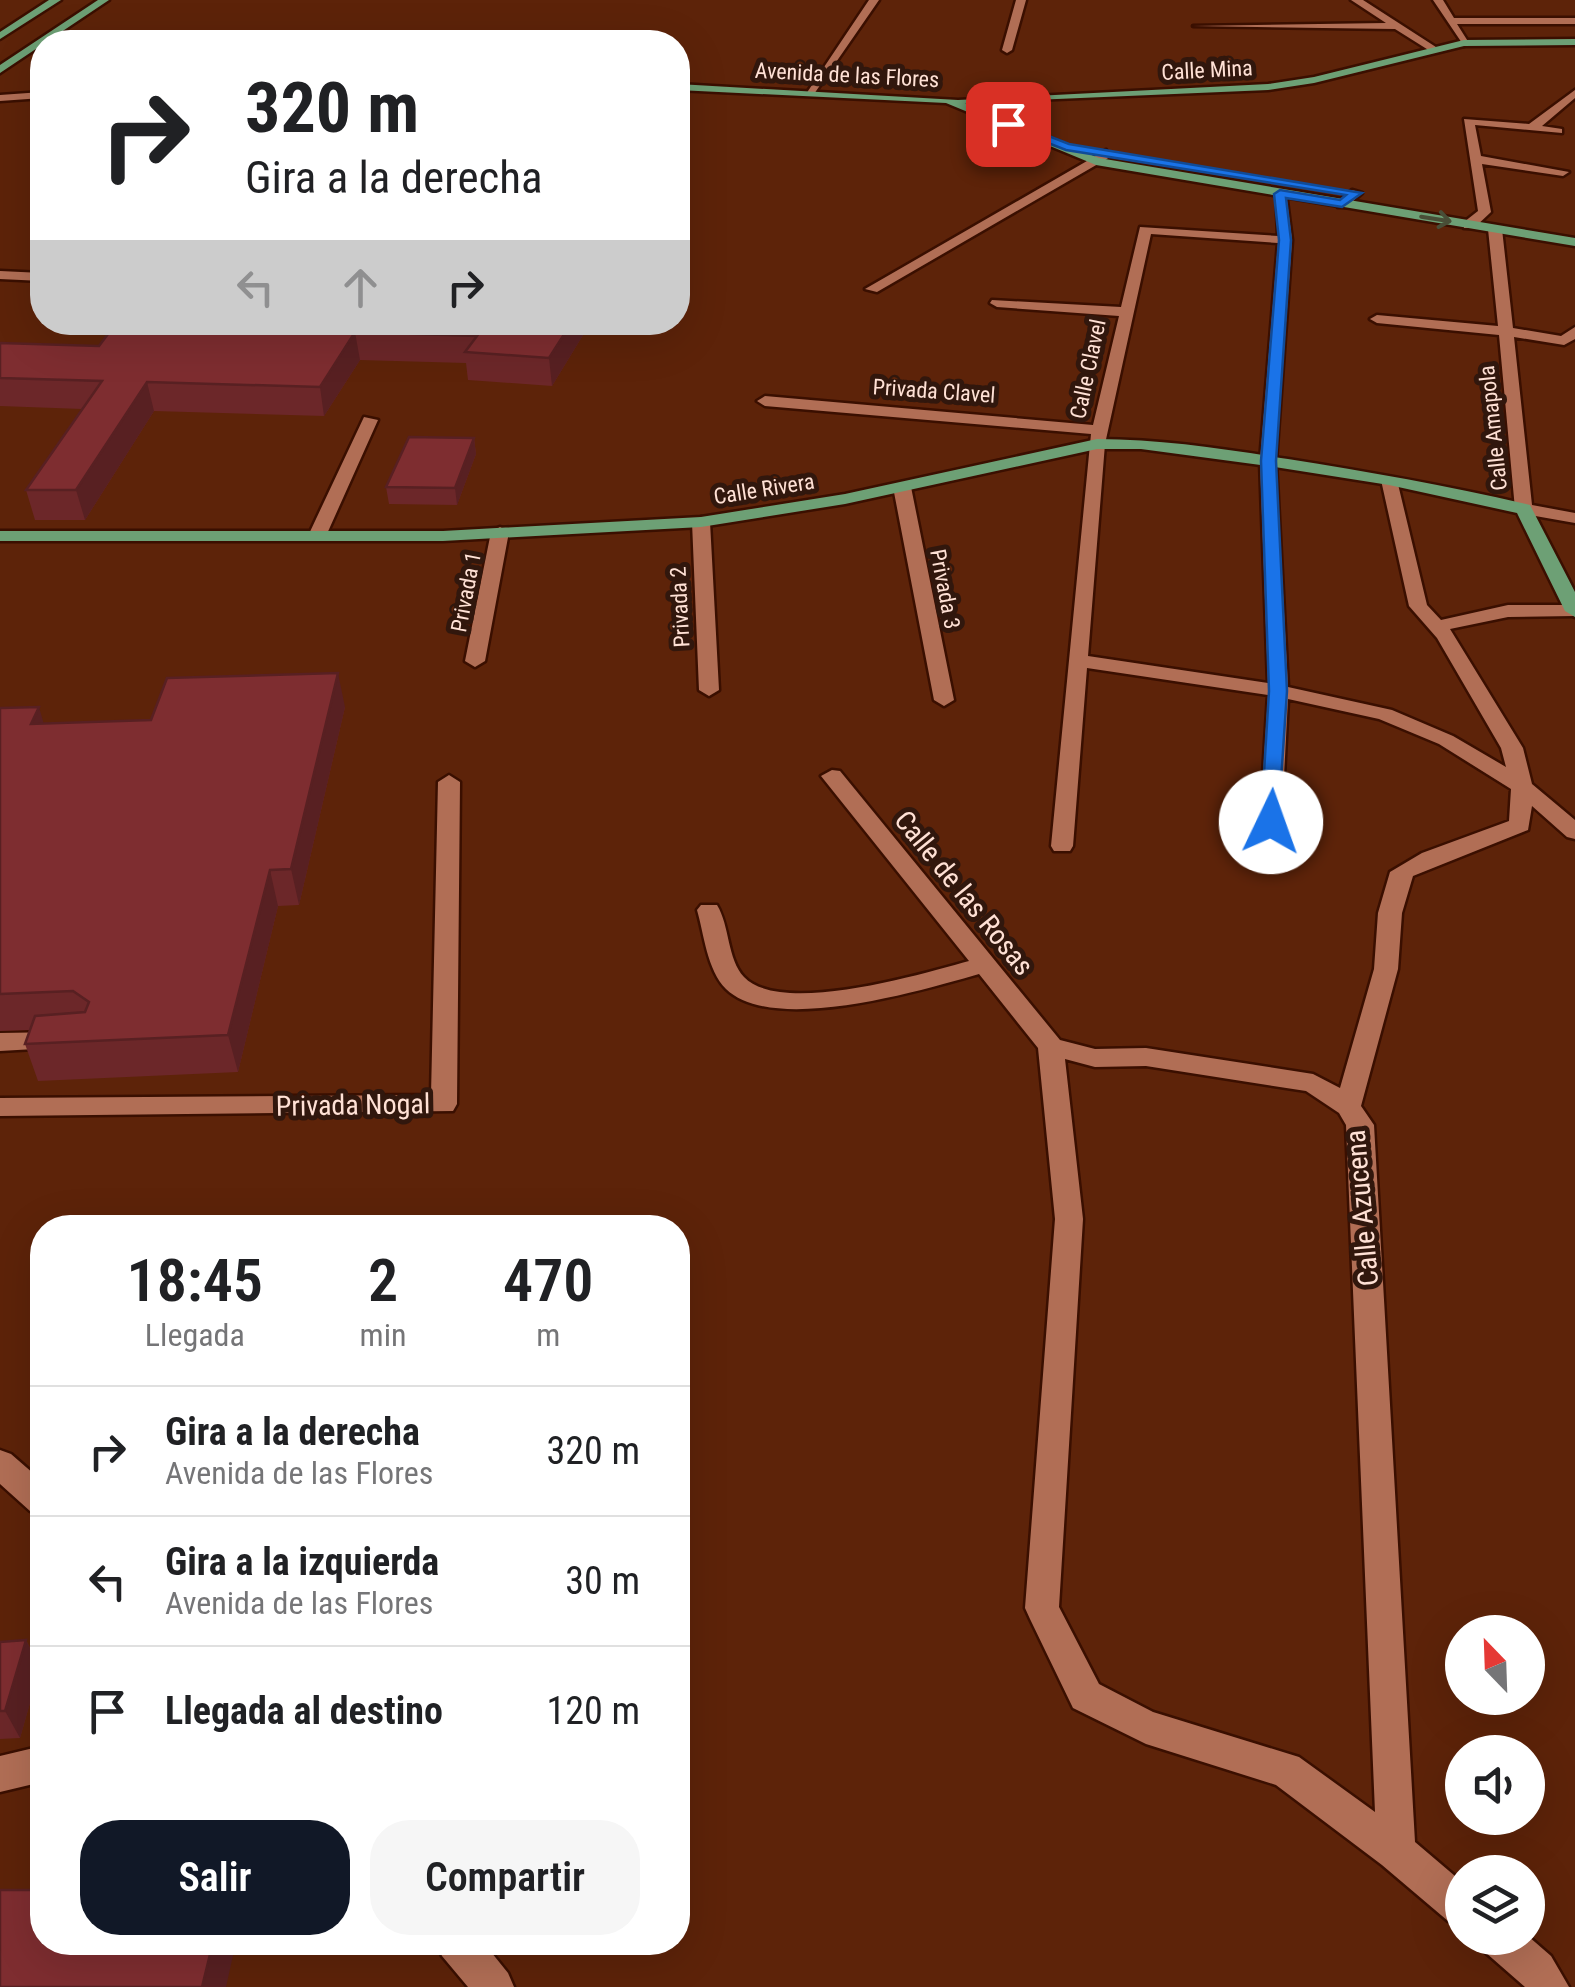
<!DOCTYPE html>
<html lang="es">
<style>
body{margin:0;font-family:"Roboto Condensed",sans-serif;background:#f6f6f6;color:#202124;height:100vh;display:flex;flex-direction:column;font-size:38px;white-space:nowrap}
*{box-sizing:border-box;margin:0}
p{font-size:32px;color:#757577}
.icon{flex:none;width:55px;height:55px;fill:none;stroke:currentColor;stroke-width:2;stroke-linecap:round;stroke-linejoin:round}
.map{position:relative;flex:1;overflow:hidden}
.details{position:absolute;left:30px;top:1215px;width:660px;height:740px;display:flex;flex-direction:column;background:#fff;border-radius:40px;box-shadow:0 10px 40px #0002}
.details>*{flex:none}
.top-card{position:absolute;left:30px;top:30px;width:660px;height:305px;border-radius:40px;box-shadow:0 10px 40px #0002;background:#fff;color:#202124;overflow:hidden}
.needle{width:65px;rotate:337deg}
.controls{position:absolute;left:1445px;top:1615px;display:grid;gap:20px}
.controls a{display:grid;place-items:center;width:100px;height:100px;border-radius:50%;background:#fff;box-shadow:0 10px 40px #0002;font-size:50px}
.pin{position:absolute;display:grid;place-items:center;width:85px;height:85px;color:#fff;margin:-42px;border-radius:20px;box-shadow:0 5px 15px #0006}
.me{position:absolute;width:110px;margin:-55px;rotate:3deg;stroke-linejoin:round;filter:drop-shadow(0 0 8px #0008)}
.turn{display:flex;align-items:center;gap:35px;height:210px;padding:0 50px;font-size:45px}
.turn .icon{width:130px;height:130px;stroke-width:2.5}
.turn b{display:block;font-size:70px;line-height:85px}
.lanes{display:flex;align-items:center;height:95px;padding:0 50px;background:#0003;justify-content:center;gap:50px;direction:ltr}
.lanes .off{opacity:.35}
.eta{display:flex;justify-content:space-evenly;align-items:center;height:170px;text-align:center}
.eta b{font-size:60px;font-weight:600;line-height:70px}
.action{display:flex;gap:20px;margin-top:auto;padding:20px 50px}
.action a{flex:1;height:115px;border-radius:40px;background:#111827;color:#fff;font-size:40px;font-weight:600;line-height:115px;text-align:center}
.action a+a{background:#f6f6f6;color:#202124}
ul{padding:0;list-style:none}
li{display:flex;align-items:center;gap:30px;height:130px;padding:0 50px;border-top:2px solid #e0e0e0}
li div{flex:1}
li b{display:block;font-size:38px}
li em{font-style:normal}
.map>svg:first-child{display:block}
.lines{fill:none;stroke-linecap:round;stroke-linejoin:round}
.minor-casing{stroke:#3a0f00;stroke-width:5}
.major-casing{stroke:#3a0f00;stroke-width:5}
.minor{fill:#b16e55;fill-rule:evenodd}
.major{fill:#6da075;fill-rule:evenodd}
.wall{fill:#6c2729}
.shaded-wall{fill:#582022}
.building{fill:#7e2d30;stroke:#582022;stroke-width:2.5}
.oneway{stroke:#494e37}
.route{fill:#1a73e8;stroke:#114b97;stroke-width:2.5}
.labels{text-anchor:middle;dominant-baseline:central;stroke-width:10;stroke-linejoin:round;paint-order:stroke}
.far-street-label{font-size:22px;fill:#ffe1d5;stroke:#31170d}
.street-label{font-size:28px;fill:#ffe1d5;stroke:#31170d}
</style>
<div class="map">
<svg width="1575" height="1987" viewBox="0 0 1575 1987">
<rect width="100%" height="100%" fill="#5d2309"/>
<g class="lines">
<g class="minor-casing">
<path id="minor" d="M869,0H879L814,94H806Z
M1016,0H1026L1012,50L1007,53L1002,50Z
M1351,0H1363L1439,49L1430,51L1395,29L1193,26L1386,23Z
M1433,0H1443L1454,18H1575V24H1457L1469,43L1464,46Z
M1575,90V98L1542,126L1562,129V133L1475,125L1481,156L1569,172L1563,176L1482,164L1491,212L1474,228H1464V222L1478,211L1464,119L1529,124Z
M42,92V98L0,101V95Z
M1106,150L1110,157L877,292L865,289Z
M1276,190L1286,193L1292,240L1276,461L1288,687L1392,710L1453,736L1506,767L1501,748L1437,638L1409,606L1381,480L1383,476L1397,480L1427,605L1441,620L1508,605H1575L1574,616L1508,617L1450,629L1523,748L1532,784L1575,820V839L1567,837L1532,806L1528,830L1413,876L1402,913L1398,969L1361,1106L1374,1125L1415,1842L1462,1882V1927L1448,1921L1382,1865L1276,1785L1146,1744L1073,1708L1030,1619L1025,1608L1055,1219L1038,1048L979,974C923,990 773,1035 726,989C707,970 704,934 697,910L701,905H717C730,926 727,959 744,977C781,1016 922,974 969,961L821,776L832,770L840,771L1060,1040L1095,1049L1146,1048L1313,1074L1340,1088L1374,969L1378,913L1390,872L1422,853L1509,821L1511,789L1439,744L1379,719L1288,699L1280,854L1277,859H1261L1258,854L1268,695L1087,668L1073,846L1070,851H1054L1051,846L1091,434L765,406L757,401L765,396L1093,425L1119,316L997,307L990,303L992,300L1121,307L1140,227L1278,236ZM1151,234L1278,243L1260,461L1268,683L1088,656L1105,444ZM1065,1059L1095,1067L1146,1066L1306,1091L1339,1113L1346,1125L1375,1812L1299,1757L1153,1712L1099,1684L1059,1607L1083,1219Z
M1352,190L1362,193L1346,207H1338V201Z
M1495,225L1502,229L1513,328L1561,336L1575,327V339L1564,345L1514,337L1532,505L1575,513V523L1524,514L1515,509L1499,335L1377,323L1370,319L1377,315L1498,326L1488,229Z
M0,271L42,273V281L0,279Z
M364,417L378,420L326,536L323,540H311L308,536Z
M902,482L911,487L954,700L944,706L934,700L893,487Z
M701,517L710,522L719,690L709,696L699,690L692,522Z
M500,527L509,532L485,661L475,667L465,661L491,532Z
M449,775L460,782L457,1104L453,1111L0,1116V1098L431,1095L438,782Z
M60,1032L73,1041L69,1047L0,1051V1033Z
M0,1450L11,1454L42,1481V1515L30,1511L0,1484Z
M42,1746V1782L0,1792V1756Z
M1528,1936L1551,1956L1569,1987H1525L1485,1952L1479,1938Z
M436,1942H483L508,1973L514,1987H468L442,1956Z"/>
</g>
<g class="major-casing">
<path id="major" d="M49,0H61L0,39V32Z
M98,0H109L0,73V65Z
M1575,39V45L1464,46L1314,83L1268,90L965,103L1099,158L1575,238V246L1096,165L946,103L678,90V84L958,100L1268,84L1314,77L1464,40Z
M1097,439C1161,439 1225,449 1288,459C1369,472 1450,486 1530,505L1575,592V617L1565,611L1517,513L1389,485L1268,466L1141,449H1097L845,504L701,527L443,541H0V531H443L701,517L845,494Z"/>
</g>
<use href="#minor" class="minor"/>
<use href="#major" class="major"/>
</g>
<path class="wall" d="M117,322H591L552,386L468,380L466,363L360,360L324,416L154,411L85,520H35L26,490L82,409L0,406V343L99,346Z
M474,438L476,454L457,505L389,504L386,487Z
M345,707L299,905L278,906L238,1072L38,1081L25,1044L30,1030L0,1031V708L44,724L151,720Z
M26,1640L40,1668L20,1738L0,1739V1642Z"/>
<path class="shaded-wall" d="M572,322H591L552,386L549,358Z
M355,332L360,360L324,416L320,387Z
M147,382L154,411L85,520L76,490Z
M474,438L476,454L457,505L455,488Z
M338,673L345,707L299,905L291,869Z
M39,707L49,742L31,724Z
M270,870L278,906L238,1072L228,1035Z
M26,1640L40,1668L20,1738L5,1711Z
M213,1942H236L226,1987H202Z"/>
<path class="building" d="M117,322H572L549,358L465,352L477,336L355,332L320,387L147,382L76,490H26L102,381L0,378V343L99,346Z
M409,437L474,438L455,488L386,487Z
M338,673L291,869L270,870L228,1035L25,1044L35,1016L85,1012L89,1002L73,991L0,994V708L39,707L31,724L151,720L167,678Z
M26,1640L5,1711H0V1642Z
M0,1890H42V1942H213L202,1987H0Z"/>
<defs><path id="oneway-shaft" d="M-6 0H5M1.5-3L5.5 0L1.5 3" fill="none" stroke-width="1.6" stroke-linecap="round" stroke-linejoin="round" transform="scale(2.5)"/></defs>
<use class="oneway" href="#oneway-shaft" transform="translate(1436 219) rotate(9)"/>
<path class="route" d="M1008,120L1069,144L1362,193L1342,207L1286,198L1291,240L1276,461L1287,691L1278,826L1271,828L1261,822L1269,691L1261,461L1279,240L1274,194L1280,190L1340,200L1346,195L1066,150L1004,126Z"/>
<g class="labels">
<g class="far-street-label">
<text transform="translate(1207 70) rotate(-3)">Calle Mina</text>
<text transform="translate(847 75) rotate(3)">Avenida de las Flores</text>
<text transform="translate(1088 369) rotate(-78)">Calle Clavel</text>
<text transform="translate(934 391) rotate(4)">Privada Clavel</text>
<text transform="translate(1493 428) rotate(-96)">Calle Amapola</text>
<text transform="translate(764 489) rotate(-9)">Calle Rivera</text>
<text transform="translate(945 589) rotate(79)">Privada 3</text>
<text transform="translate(466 592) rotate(-79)">Privada 1</text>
<text transform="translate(680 607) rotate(-93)">Privada 2</text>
</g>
<g class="street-label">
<text transform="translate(964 893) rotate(51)">Calle de las Rosas</text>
<text transform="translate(353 1105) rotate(-1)">Privada Nogal</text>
<text transform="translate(1362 1208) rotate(-95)">Calle Azucena</text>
</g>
</g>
</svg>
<div class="controls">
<a><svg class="needle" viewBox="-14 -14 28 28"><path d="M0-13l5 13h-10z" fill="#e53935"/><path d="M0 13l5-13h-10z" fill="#757577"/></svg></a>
<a><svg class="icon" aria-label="sound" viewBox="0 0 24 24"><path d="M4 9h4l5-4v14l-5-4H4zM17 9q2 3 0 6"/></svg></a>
<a><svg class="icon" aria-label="layers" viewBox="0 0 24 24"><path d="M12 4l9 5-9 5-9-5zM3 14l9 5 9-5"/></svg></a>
</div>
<div class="pin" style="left:1008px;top:124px;background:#d93025"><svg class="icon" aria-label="arrive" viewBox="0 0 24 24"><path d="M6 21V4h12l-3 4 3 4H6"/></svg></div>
<svg class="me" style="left:1271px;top:822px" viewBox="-20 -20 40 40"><circle r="19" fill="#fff"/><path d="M0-13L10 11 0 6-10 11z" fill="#1a73e8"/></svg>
<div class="top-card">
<div class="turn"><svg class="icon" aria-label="right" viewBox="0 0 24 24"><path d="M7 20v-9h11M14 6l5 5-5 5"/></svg><div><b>320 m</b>Gira a la derecha</div></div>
<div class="lanes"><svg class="icon off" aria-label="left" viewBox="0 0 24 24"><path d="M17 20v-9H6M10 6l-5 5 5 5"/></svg><svg class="icon off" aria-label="ahead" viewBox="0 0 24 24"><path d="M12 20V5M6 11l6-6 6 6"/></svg><svg class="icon" aria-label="right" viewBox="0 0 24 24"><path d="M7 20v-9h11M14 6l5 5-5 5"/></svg></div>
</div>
<section class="details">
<div class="eta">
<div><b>18:45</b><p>Llegada</p></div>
<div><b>2</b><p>min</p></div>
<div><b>470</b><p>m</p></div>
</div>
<ul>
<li><svg class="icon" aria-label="right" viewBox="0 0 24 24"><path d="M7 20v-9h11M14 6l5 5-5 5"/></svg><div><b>Gira a la derecha</b><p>Avenida de las Flores</p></div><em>320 m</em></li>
<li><svg class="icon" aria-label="left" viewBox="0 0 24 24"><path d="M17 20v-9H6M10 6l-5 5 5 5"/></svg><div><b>Gira a la izquierda</b><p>Avenida de las Flores</p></div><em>30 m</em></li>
<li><svg class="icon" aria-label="arrive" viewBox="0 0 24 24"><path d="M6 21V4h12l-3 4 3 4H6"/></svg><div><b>Llegada al destino</b></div><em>120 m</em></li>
</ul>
<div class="action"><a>Salir</a><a>Compartir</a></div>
</section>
</div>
